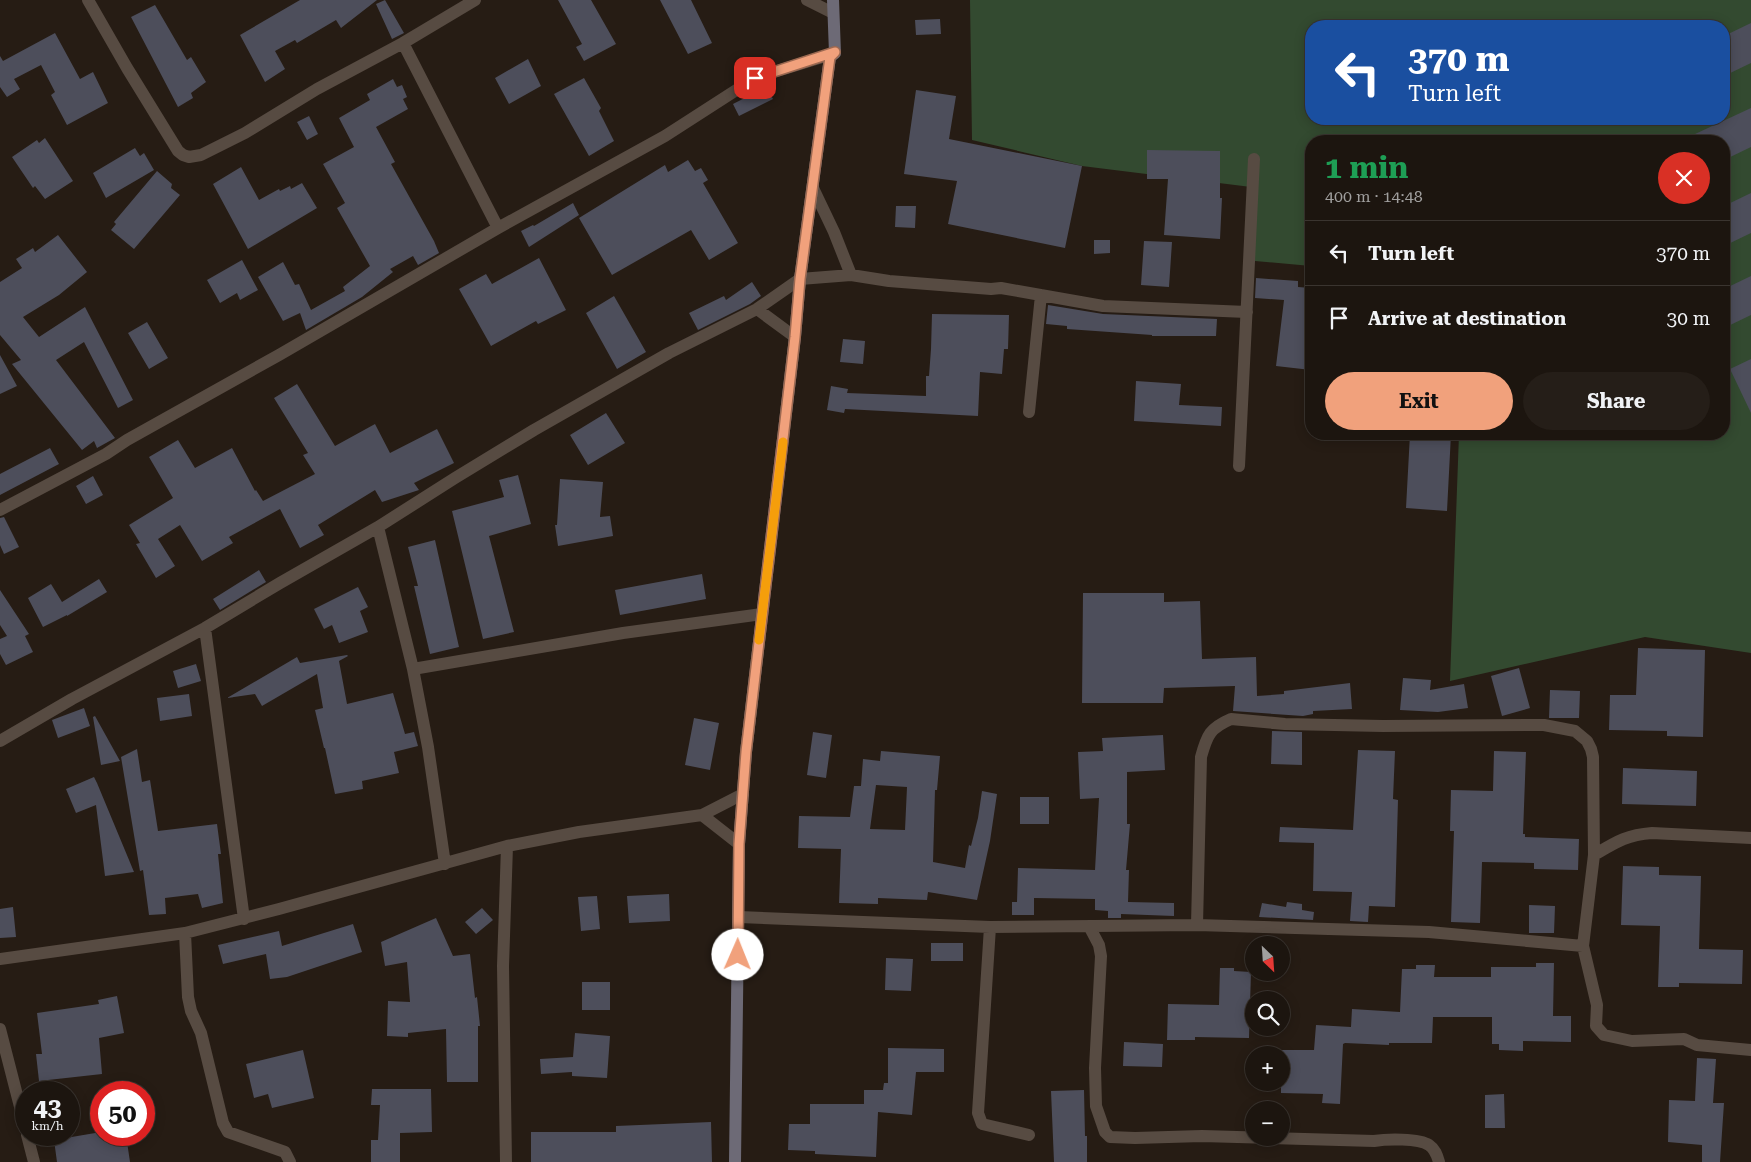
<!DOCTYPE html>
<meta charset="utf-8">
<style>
body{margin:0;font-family:"Roboto Serif",serif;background:#251e18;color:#f1f3f6;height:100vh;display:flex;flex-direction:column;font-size:19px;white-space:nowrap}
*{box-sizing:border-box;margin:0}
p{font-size:16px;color:#a09f9e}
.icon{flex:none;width:28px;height:28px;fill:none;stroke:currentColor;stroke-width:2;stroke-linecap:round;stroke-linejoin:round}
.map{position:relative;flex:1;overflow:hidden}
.details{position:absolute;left:1305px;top:135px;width:425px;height:305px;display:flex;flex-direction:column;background:#1c150f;border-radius:20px;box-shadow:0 2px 12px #0003,0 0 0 1px #3a342f}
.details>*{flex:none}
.guide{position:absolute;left:1305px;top:20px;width:425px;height:105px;border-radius:20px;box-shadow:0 2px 12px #0003,0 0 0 1px #3a342f;background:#1a4fa0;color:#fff;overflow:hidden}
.needle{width:32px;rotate:155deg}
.fabs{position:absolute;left:1245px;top:936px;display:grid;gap:10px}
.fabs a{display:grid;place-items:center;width:45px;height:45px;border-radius:50%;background:#1c150f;box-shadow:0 2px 12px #0003,0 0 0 1px #3a342f;font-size:25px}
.speed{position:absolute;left:15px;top:1081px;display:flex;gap:10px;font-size:25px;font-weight:700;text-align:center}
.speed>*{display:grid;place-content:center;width:65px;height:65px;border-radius:50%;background:#1c150f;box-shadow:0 2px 12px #0003,0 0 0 1px #3a342f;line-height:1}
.speed small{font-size:12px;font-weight:400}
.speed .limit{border:8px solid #d22;background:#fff;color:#111}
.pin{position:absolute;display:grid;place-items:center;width:42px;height:42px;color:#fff;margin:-21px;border-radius:10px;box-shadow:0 2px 8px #0006}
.me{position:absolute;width:55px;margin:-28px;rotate:1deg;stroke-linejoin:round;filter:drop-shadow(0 0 4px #0008)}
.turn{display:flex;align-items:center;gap:18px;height:105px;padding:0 20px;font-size:22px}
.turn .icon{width:65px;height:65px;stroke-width:2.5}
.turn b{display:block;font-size:35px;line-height:42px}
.round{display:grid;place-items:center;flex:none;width:52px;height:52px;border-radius:26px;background:#251e18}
.head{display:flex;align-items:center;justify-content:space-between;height:85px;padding:0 20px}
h1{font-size:30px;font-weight:700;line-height:38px;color:#1e9e55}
.button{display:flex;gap:10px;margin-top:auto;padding:10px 20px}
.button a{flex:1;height:58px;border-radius:30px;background:#f1a17c;color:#111;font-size:20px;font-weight:700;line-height:58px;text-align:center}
.button a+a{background:#251e18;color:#f1f3f6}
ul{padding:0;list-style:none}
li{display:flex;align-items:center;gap:15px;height:65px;padding:0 20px;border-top:1px solid #3a342f}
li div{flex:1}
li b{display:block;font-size:19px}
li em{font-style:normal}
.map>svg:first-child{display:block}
.green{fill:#334a30;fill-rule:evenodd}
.building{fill:#4d4e5b;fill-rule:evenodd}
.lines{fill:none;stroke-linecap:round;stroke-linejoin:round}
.minor{stroke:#574b42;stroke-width:12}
.secondary{stroke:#6d6a76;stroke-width:12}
.route-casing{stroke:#9d6951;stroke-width:12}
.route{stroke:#f1a17c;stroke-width:9}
.slow{stroke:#f59e0b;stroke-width:9}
</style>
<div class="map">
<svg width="1751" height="1162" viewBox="0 0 1751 1162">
<rect width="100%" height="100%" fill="#261c14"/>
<path class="green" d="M970,0H1751V653L1645,637L1450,681L1459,434H1724V141H1311V266L1255,261L1251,187L1082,166L972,140ZM1311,26H1724V119H1311Z"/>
<path class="building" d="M300,0H377L341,28L336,20L297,43L295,40L275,51L285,69L265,82L240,35Z
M385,0L404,33L392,39L376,4Z
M558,0H591L616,44L584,61L576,47L582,44Z
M660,0H691L712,43L688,54Z
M155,5L187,60L191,57L206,82L191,93L193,98L178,107L131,17Z
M940,19L941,34L916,35L915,20Z
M1751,23V63L1724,76V36Z
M55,33L80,79L93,72L108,103L67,125L51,95L55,92L41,65L14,79L20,89L7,97L0,87V56L3,61Z
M528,59L541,86L509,104L495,78Z
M584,78L601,108L599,111L614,141L589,156L554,94Z
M393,79L397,87L402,85L407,97L403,99L408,109L376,127L395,162L391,164L434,241L439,253L418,265L413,256L390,269L393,272L362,297L306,330L300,313L283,321L258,277L283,262L295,285L299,284L311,310L345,291L343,287L370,266L337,208L345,203L323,164L354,147L339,118L370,100L367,94Z
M766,87L773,99L739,116L733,104Z
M916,90L956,96L949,139L1082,166L1065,248L948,224L957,181L904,174Z
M1751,108V147L1724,160V141H1680Z
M309,116L318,134L307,140L297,122Z
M45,138L73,181L45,199L35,186L33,188L12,157L37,140L39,143Z
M135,148L140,156L144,153L154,170L106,198L93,173Z
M1147,150L1220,151V198H1222L1220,239L1164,235L1168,179H1147Z
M688,160L695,171L701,168L708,180L703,183L738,243L709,260L691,230L612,275L579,218L665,165L668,172Z
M241,167L259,200L279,189L280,191L290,186L291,189L302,183L317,208L248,249L213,184Z
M157,171L172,184L171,188L180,195L134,249L111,230L116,224L114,222Z
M1751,193V233L1724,246V206Z
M573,203L579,215L529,247L521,231L533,225L534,226Z
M896,206H916L915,228L895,227Z
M58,235L87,272L59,295L23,317L39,337L85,307L133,400L118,408L84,342L56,360L115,438L97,448L94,441L82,450L12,364L21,360L0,335V282L22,268L16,259L33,248L35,252Z
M1094,240H1110V253L1094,254Z
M1144,241L1172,242L1169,287L1141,285Z
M539,258L566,310L538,324L536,321L491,346L459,289L486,274L492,284Z
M242,260L258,290L240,300L237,293L220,303L207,280Z
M1751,276V315L1724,328V289Z
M1256,278L1298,281V287L1311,288V370L1276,366L1284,300L1255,298Z
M752,282L761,296L750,304L698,330L689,313L724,296L726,300Z
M614,296L646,352L617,369L586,313Z
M1048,305L1103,314L1217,319L1216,336H1152V335L1067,329V326L1046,324Z
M932,314L1009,315L1008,349H1004L1002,374L980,372L978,416L845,409L844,413L827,410L831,386L848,389L847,393L926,396V376H929L931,349Z
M147,322L168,358L149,369L128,333Z
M843,339L865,341L863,364L840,362Z
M0,355L17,386L0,394Z
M1751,359V413L1730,369Z
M1136,381L1181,384L1179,405L1222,407L1221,426L1134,421Z
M297,384L335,446L375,424L390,453L437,429L454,463L414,483L419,490L382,502L375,490L318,525L324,535L300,548L280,509L229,537L233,543L202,561L180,525L158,539L175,566L156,578L136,544L140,543L129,525L173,498L149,457L178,440L195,468L232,448L255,491L256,490L263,501L315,474L303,455L308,453L274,398Z
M606,413L625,443L588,465L570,435Z
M1410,434H1451L1447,511L1406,508Z
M50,448L59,464L0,495V474Z
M518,475L531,524L489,536L514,632L483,639L452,511L504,497L499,480Z
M93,476L103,495L86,504L76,486Z
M560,479L603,482L600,517L610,516L613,536L558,546L555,525H557Z
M4,517L19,547L4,554L0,545V518Z
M435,540L459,647L430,654L414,586H418L408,547Z
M259,570L266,582L220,610L213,599Z
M702,574L706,599L620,615L615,590Z
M99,579L107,592L67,616V615L43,627L28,598L51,584L62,602Z
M358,587L368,607L360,611L368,632L339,643L332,625L324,629L314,609Z
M0,590L29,634L25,636L33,652L6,665L0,654V639L7,636L0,625Z
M1083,593H1164V602L1200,601L1202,659L1256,657L1257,696L1284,694V691L1350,683L1352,709L1313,711V714L1303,716L1233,711L1235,686L1164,688L1163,703H1082Z
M1638,648L1705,650L1703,737L1667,736V731L1609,730L1610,695H1636Z
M347,655L348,656L339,661L347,704L393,693L405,734L414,732L418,746L394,752L399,773L362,781L363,789L335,794L325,748H324L315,710L323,708L317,674L262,706L255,694L227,698L297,657L300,663Z
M196,664L201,681L178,688L173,671Z
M1519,668L1530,708L1502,716L1491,676Z
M1403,678L1431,680L1430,690L1464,684L1468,708L1438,712L1400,710Z
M1550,690L1580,691L1579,718H1549Z
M189,694L192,716L160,721L157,698Z
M84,708L90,726L58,738L52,720Z
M95,716L120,761L101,765L93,717Z
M694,718L719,723L710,770L685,765Z
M1272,731L1302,732V765L1271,764Z
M813,732L832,735L826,778L807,775Z
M1163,735L1165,770L1127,772V824H1130L1126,870H1129L1128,902L1174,903V916L1121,914V918H1108V911L1095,910V899L1034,898V915H1012V902H1017L1018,868L1095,870L1099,798L1080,799L1078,752L1103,751L1102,738Z
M137,749L142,782L150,780L158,831L217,824L221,854H218L223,903L202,908L198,894L165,898L166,914L149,915L143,870L140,871L121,757Z
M1358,750L1395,751L1393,799L1398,800L1395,907L1369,906L1368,922L1350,921L1352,892L1313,891L1314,843L1279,842L1280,827L1353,830Z
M881,751L940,756L937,790H935L933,862L965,868L969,845L971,846L978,818L982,791L997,794L990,841L977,900L928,892L927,900L878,898V904L839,903L841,849L798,848L799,816L850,817L854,786H861L863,759L880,761ZM876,785L907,787L905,830L870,829Z
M1494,751L1526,752L1523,834H1525V837L1579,839L1578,870L1534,869V863L1482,862L1480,923L1451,922L1454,831H1450L1451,790L1493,791Z
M1623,768L1697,771L1696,806L1622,804Z
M94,777L97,783L134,872L105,876L96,805L76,813L66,789Z
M1020,797H1049V824H1020Z
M1623,866L1659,867V875L1701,876L1699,949L1743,950L1742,984L1679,983V987H1658L1660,926L1621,925Z
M669,894L670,921L629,923L627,896Z
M597,896L600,929L581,931L578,897Z
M1287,902L1302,904V910L1314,912L1313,920L1259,917L1262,903L1286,907Z
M1529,905L1555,906L1554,933H1529Z
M13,907L16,937L0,938V909Z
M482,908L493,920L476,934L465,922Z
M436,918L453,956L470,954L475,998L477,997L480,1026H478V1082H447L446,1029L408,1033V1037L387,1036L388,1001L410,1002L407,962L385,966L381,942Z
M353,924L362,952L287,977L270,979L266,954L223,964L218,945L279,931L282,946Z
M931,943H963V961H931Z
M886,958L913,959L911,991L885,990Z
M1536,963H1554L1553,1016H1571V1042L1523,1041V1051L1499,1050V1044H1492V1017H1433L1432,1043H1389V1045L1345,1043L1343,1044L1340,1104L1322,1103L1323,1094L1281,1093V1050H1314L1316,1025L1351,1027L1352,1009L1400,1012L1402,969H1416V965H1435L1434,977H1491V967H1536Z
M1220,968H1234V971L1251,972L1249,1038L1195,1037V1040H1167L1168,1004L1219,1005Z
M582,982H610V1010H582Z
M117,996L124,1033L99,1038L102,1074L39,1081L36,1054H42L37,1013L99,1004L98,1000Z
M575,1033L610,1036L607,1078L572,1076V1072L541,1074L540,1059L573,1057Z
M1124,1042L1163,1044L1162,1067L1123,1066Z
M888,1048L944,1049V1072H916L912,1115L878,1112L876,1157L815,1154V1151L788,1150L789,1124H810V1104H864V1090H883L884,1083H888Z
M303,1050L314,1098L272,1108L268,1094L254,1098L246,1064Z
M1697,1058L1716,1059L1713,1103H1724L1720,1162H1702V1145L1668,1142L1669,1100L1695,1101Z
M372,1089H431L432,1132L400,1133V1162H371V1140H378L380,1105H371Z
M1084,1090L1085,1136H1087V1162H1054L1051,1091Z
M1504,1094L1505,1128H1485V1095Z
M711,1122L712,1162H531V1132H616V1126Z
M101,1132V1135H126L130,1162H57L54,1140Z"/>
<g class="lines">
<path class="minor" d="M88,0L127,68L178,151L183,155L189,157L201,155L245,133L317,89L403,43L475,0
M807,0L833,13
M403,43L498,228
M813,188L834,232L851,275
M757,309L795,337
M1029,412L1041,295
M1239,466L1254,159
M0,510L106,454L127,440L279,355L498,228L665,136L755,78L835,53
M378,527L413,669L428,747L445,864
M205,628L244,919
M413,669L623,633L762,614
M0,741L72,699L205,628L280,583L378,527L455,478L534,430L669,353L757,309L800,279L851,275L889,281L991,289L1001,288L1103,306L1247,312
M702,815L739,844
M1594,855C1616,842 1626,835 1652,833L1751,838
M739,917L990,927L1197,925L1429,932L1583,946
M1197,925L1201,757C1207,735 1210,728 1231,719L1285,724L1383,726L1544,725L1575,731L1587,741L1591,749L1593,757L1594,855L1583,946L1597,1005L1596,1026L1604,1035L1632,1041L1684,1039L1697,1045L1751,1050
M1089,926L1099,945L1101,956L1095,1068L1096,1106L1105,1132L1110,1137L1135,1138L1202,1136L1374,1141C1386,1139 1419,1138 1429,1145C1435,1149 1437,1155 1439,1162
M990,927L978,1113L982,1124L1029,1135
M185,933L188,997L191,1011L201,1033L223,1123L228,1132L285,1152L290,1162
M0,959L185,933L279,909L507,846L579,832L702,815L743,794
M0,1029L26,1130
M27,1135L34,1162
M506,1162L503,966L507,846"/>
<path class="secondary" d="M735,1162L739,844L746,752L795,337L800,279L830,57L835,53L833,0"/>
</g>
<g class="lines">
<g class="route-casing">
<path id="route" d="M738,955L739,844L746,752L795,337L800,279L830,57L835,52L755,78"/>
</g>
<use href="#route" class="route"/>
<path class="slow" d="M759,640L783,442"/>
</g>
</svg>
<div class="fabs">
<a><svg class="needle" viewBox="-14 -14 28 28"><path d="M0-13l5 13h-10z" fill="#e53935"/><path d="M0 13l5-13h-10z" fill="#a09f9e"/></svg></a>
<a><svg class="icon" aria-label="search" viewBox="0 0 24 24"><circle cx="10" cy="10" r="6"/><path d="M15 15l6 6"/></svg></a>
<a>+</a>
<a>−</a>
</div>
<div class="speed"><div>43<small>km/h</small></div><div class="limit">50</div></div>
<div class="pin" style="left:755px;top:78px;background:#d93025"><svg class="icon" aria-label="arrive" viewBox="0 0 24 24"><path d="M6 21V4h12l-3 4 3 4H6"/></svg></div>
<svg class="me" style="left:738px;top:955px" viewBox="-20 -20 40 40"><circle r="19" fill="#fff"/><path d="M0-13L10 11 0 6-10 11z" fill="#f1a17c"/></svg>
<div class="guide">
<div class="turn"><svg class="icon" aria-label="left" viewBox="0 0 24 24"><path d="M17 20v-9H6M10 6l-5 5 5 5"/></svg><div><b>370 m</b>Turn left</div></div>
</div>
<section class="details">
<div class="head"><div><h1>1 min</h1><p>400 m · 14:48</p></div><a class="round" style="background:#d93025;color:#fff"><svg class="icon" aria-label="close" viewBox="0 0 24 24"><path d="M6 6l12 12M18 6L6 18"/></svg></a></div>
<ul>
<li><svg class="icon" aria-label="left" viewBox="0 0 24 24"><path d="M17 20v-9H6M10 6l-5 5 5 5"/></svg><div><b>Turn left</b></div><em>370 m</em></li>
<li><svg class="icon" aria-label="arrive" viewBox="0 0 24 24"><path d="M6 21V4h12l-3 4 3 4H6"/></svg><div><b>Arrive at destination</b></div><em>30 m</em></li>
</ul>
<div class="button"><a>Exit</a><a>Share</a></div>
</section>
</div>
